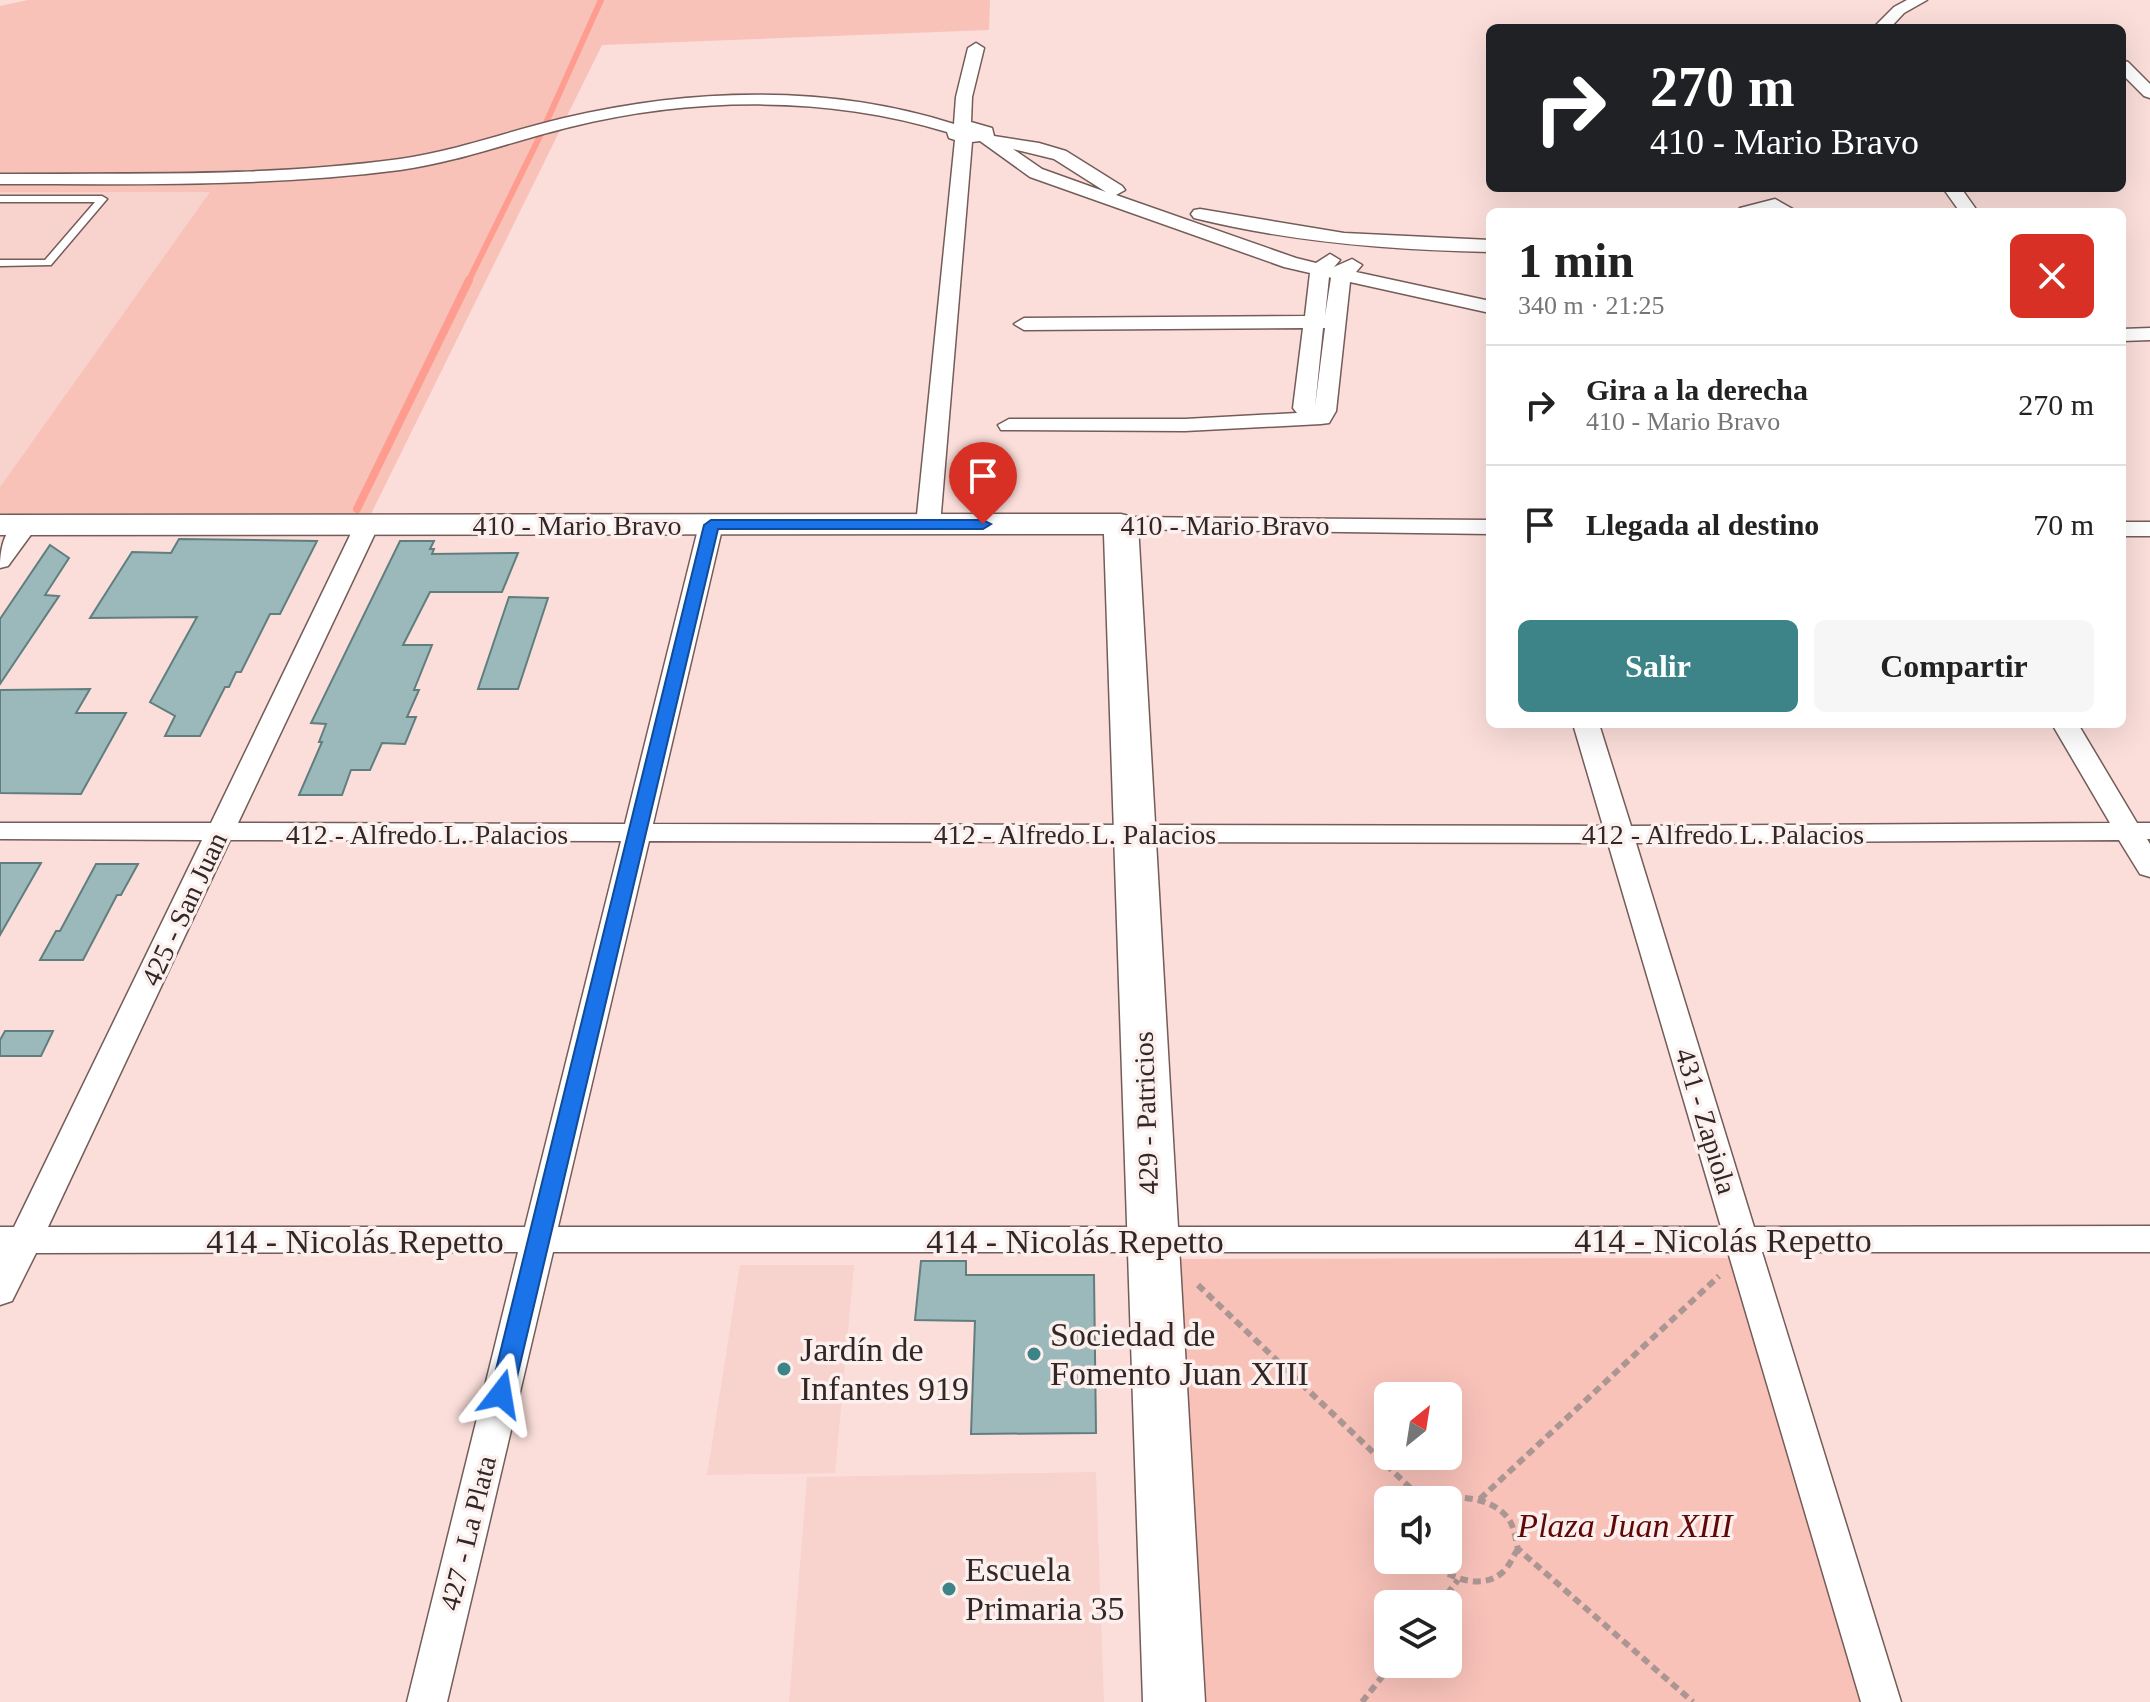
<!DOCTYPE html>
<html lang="es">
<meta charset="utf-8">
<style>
body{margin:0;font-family:Georgia,serif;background:#f6f6f6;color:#222;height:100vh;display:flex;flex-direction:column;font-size:30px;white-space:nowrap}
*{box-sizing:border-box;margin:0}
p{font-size:26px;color:#767676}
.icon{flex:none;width:44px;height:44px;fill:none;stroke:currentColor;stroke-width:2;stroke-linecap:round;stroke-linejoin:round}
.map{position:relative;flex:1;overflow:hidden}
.panel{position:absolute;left:1486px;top:208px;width:640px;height:520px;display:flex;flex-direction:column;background:#fff;border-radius:12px;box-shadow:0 8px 32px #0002}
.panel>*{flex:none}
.banner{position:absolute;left:1486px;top:24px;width:640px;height:168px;border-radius:12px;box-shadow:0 8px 32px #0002;background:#202124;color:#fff;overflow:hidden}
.needle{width:52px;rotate:30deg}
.controls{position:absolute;left:1374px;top:1382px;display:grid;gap:16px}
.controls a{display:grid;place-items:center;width:88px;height:88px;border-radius:12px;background:#fff;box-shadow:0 8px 32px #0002;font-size:40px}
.pin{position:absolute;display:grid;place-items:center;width:68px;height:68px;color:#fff;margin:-82px -34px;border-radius:50% 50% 50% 0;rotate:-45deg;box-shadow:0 0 8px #0007}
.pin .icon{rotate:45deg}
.me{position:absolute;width:88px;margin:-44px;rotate:14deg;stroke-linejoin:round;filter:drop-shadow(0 0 6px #0008)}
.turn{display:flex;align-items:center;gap:28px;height:168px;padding:0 32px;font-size:36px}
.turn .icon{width:104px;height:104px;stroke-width:2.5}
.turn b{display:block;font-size:56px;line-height:68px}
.round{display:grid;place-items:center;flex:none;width:84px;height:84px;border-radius:12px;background:#f6f6f6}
.head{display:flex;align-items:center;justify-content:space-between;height:136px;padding:0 32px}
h1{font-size:48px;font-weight:600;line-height:60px}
.button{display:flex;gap:16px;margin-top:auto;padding:16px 32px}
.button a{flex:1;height:92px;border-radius:12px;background:#3c8488;color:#fff;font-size:32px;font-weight:600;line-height:92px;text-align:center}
.button a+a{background:#f6f6f6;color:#222}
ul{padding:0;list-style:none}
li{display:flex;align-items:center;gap:24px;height:120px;padding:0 32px;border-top:2px solid #e0e0e0}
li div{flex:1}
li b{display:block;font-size:30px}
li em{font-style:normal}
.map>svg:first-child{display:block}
.built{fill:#f8d2cd}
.green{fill:#f8c2b9;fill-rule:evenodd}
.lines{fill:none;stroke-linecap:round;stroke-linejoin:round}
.stream-far1{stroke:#fe9c8f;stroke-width:6}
.stream{stroke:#fe9c8f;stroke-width:8}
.building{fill:#9bb9bb;stroke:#617e7f;stroke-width:2}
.lane-casing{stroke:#745c58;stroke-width:3}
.street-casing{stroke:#745c58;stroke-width:3}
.secondary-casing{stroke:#745c58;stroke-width:3}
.path{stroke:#ac9693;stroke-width:6;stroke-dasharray:8 5;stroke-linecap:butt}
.lane{fill:#fff;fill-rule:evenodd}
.street{fill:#fff;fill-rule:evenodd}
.secondary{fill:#fff;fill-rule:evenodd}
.route{fill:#1a73e8;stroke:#114b97;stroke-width:2}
.poi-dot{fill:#3c8488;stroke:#fcf0ee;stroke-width:3}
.labels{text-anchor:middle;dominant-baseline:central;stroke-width:7;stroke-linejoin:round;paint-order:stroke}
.street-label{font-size:28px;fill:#322726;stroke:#fcf0ee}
.near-street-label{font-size:34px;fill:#322726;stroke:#fcf0ee}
.near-poi-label{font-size:34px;fill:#322726;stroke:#fcf0ee;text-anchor:start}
.near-park-label{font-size:34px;font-style:italic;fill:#600807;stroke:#fcf0ee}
</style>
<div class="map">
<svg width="2150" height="1702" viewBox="0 0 2150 1702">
<rect width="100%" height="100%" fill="#fbdeda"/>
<path class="built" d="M0,192H211L0,487Z
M740,1265H854L835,1473L707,1475Z
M1096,1472L1104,1702H789L807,1477Z"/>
<path class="green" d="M28,0H990L989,30L602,45L370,516H0V487L210,192H0V6Z
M1730,1258L1861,1702H1188L1162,1259ZM1388,1396H1448V1456H1388ZM1388,1500H1448V1560H1388ZM1388,1604H1448V1664H1388Z"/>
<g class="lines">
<path class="stream-far1" d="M468,282L541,134L601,0"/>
<path class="stream" d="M357,509L469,280"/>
</g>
<path class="building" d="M179,539L317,541L280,614H270L241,672H236L229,687H225L200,736H165L175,716L150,702L197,617L90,618L132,552L171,553Z
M400,541H434L430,549H434L432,554L518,553L502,592H430L403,645H432L414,690H419L407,717H416L405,744L382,743L370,770H351L342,795H299L322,742H319L326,724L311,723Z
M50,545L69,558L45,595L59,596L0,684V619Z
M509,597L548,598L518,689H478Z
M90,689L76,713H126L81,794L0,793V690Z
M0,863H41L0,935Z
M96,864H138L121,895H117L83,960H40L56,931H60Z
M5,1031H53L41,1056H0V1040Z
M921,1261H966V1275H1094L1096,1433L971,1434L975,1321L915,1320Z"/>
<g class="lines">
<g class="lane-casing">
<path id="lane" d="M0,196H102L107,199L51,265L0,266V260H45L95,202H0Z"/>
</g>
<g class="street-casing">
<path id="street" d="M1907,0H1927L1904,13L1890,28H1873L1894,7Z
M976,43L984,48L972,97L971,122L992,128L994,136L1039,143L1066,151L1122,186L1125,190L1116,195L1296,258L1316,263L1330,254L1340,260L1334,267L1352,259L1362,265L1356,272L1490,301V313L1350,282L1336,411L1329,423L1321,424L1185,431L1001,430L998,425L1009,419H1185L1297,413L1293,408L1303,328L1024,330L1014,324L1024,318L1305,316L1310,273L1284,267L1030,177L980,141L972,142L940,525L936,530H920L916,525L955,140L949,138L947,132C827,95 692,97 570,127C513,141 458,162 400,170C267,187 134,184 0,184V174C134,173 267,177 400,159C456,151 509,131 564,118C691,88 829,84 954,124L956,97L968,48ZM1013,149L1054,159L1106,192L1042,169ZM1329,277L1331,278L1325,316ZM1323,328H1325L1315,407Z
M2122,60L2128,62L2150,84V98L2144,96L2122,74Z
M1943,188H1961L1978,212H1960Z
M1775,199L1798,212H1737L1740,208Z
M1200,209L1344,233L1490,240V252C1390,250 1290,242 1194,218L1191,214L1194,210Z
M2150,328V340L2122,341V329Z
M1121,517L1490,520V534L1113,529L1109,524L1113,519Z
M26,518L34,520L38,525L8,566L0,568C0,549 4,524 26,518Z
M367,518L375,520L379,525L238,823L625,824L699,525L703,520H719L723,525L653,824L1603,826L1573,724H1599L1631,826L2110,823L2052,724H2078L2137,823H2150V839H2147L2150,844V877L2140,874L2119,840L1636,843L1754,1227L2150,1226V1252H1762L1901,1702H1861L1728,1252H553L447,1702H407L518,1252L36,1253L12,1301L0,1305V1227H14L202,840L0,839V823H211L355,525L359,520ZM230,840L621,841L525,1227H48ZM649,841L1608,843L1721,1227H558Z
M2122,522H2150V536H2122Z"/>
</g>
<g class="secondary-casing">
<path id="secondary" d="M1121,514L1133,517L1138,524L1205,1702H1143L1104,534L0,535V515Z"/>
</g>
<path class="path" d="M1198,1285L1423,1500
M1480,1499L1719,1276
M1439,1500C1462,1494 1498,1499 1511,1523C1515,1531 1516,1541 1518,1549L1693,1702
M1426,1560C1447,1576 1481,1593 1504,1571C1510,1565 1513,1556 1518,1549
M1439,1604L1458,1580
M1362,1702L1392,1664"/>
<use href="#lane" class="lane"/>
<use href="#street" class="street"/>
<use href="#secondary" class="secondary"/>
</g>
<path class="route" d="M711,520H983L991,524L983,529H718L513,1394L510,1401L501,1404L493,1401L490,1394L704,525Z"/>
<g class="poi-dot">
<circle cx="1034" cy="1354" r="8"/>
<circle cx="784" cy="1369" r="8"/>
<circle cx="949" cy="1589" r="8"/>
</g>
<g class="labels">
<g class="street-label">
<text x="577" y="525">410 - Mario Bravo</text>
<text x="1225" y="525">410 - Mario Bravo</text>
<text x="427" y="834">412 - Alfredo L. Palacios</text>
<text x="1075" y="834">412 - Alfredo L. Palacios</text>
<text x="1723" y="834">412 - Alfredo L. Palacios</text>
<text transform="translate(184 909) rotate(-65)">425 - San Juan</text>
<text transform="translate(1146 1113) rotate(-92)">429 - Patricios</text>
<text transform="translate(1706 1121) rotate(73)">431 - Zapiola</text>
<text transform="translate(468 1533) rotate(-76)">427 - La Plata</text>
</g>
<g class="near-street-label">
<text x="1723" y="1240">414 - Nicolás Repetto</text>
<text x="355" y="1241">414 - Nicolás Repetto</text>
<text x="1075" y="1241">414 - Nicolás Repetto</text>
</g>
<g class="near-poi-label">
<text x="1050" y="1334">Sociedad de<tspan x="1050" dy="39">Fomento Juan XIII</tspan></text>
<text x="800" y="1349">Jardín de<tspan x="800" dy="39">Infantes 919</tspan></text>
<text x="965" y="1569">Escuela<tspan x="965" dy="39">Primaria 35</tspan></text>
</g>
<g class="near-park-label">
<text x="1625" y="1525">Plaza Juan XIII</text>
</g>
</g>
</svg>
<div class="controls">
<a><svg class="needle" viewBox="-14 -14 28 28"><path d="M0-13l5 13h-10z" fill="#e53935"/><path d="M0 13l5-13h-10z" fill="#767676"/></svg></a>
<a><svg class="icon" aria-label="sound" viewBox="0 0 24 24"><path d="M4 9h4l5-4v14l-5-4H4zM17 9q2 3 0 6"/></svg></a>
<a><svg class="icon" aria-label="layers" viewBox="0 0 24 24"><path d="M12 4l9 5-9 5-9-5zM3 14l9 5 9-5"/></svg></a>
</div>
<div class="pin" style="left:983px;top:524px;background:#d93025"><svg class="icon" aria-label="arrive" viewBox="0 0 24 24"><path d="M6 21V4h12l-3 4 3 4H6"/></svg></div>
<svg class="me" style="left:501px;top:1394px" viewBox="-20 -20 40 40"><path d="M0-17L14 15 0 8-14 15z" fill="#1a73e8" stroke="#fff" stroke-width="4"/></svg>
<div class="banner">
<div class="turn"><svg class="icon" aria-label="right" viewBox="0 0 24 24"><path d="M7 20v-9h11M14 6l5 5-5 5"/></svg><div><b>270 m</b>410 - Mario Bravo</div></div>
</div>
<section class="panel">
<div class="head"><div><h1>1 min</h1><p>340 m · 21:25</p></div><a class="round" style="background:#d93025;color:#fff"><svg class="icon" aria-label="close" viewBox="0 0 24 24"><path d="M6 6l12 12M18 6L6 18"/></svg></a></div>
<ul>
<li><svg class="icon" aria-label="right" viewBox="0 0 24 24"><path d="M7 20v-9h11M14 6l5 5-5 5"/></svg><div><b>Gira a la derecha</b><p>410 - Mario Bravo</p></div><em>270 m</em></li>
<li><svg class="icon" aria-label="arrive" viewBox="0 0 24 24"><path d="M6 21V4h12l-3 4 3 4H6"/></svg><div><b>Llegada al destino</b></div><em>70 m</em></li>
</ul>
<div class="button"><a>Salir</a><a>Compartir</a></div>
</section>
</div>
